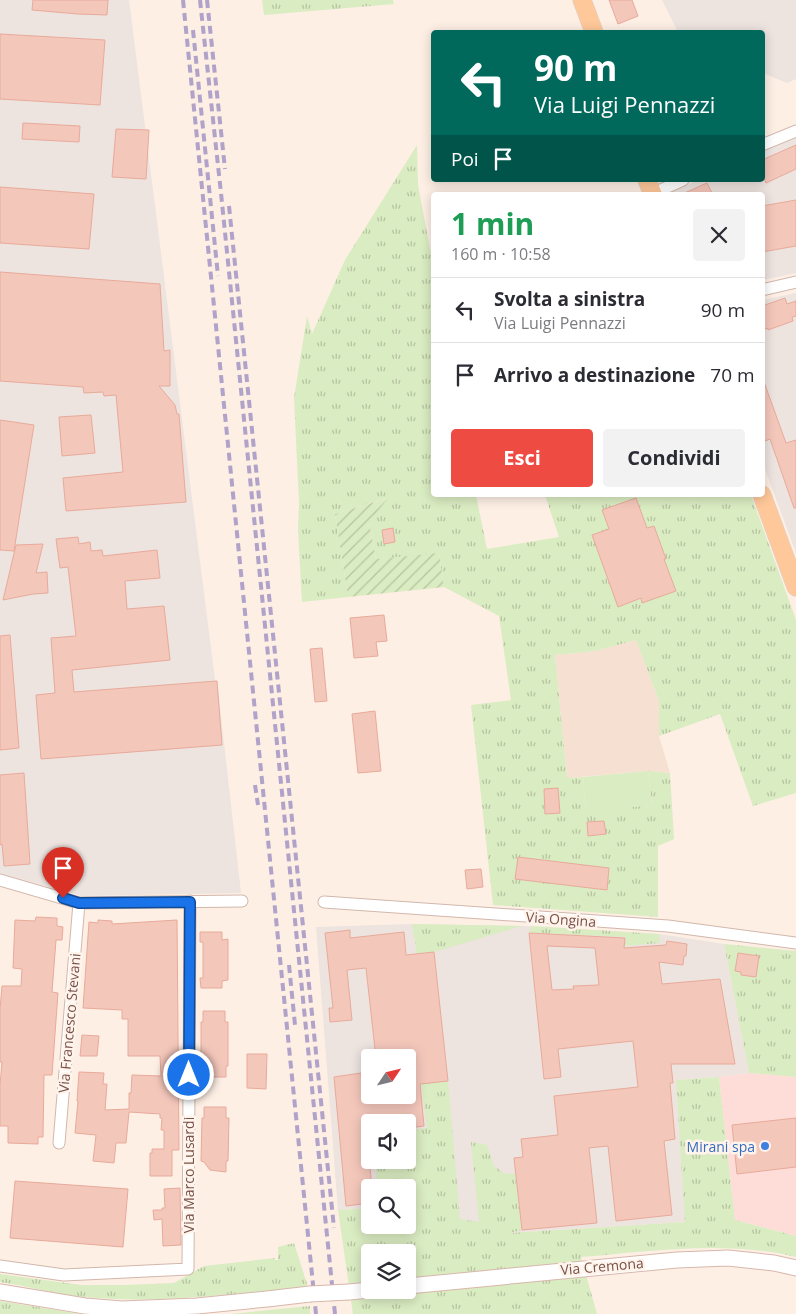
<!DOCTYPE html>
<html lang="it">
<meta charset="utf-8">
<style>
body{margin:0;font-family:"Open Sans",sans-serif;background:#f2f2f3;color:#2b2b33;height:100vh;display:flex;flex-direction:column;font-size:19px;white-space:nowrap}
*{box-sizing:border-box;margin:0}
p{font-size:16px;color:#7c7c81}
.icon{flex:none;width:28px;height:28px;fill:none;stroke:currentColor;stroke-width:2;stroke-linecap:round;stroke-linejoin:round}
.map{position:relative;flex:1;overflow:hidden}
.side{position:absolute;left:431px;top:192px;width:334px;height:305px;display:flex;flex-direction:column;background:#fff;border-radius:5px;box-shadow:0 2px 12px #0003}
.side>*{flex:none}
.guide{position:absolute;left:431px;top:30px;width:334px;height:152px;border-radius:5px;box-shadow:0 2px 12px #0003;background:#00695c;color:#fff;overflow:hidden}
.needle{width:32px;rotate:55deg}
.fabs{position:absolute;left:361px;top:1049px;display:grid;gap:10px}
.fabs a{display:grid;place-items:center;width:55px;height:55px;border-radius:5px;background:#fff;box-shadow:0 2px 12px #0003;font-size:25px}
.pin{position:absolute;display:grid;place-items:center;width:42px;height:42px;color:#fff;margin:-51px -21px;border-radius:50% 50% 50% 0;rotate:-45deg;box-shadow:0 0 5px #0007}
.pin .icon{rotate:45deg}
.me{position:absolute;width:55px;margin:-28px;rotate:0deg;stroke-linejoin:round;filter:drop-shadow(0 0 4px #0008)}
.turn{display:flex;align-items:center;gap:18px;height:105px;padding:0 20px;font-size:22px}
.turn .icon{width:65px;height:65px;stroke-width:2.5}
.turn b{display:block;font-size:35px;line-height:42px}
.then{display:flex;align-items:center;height:48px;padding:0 20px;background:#0003;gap:10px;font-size:19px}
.round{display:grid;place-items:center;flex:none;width:52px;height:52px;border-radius:5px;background:#f2f2f3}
.summary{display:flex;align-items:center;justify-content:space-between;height:85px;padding:0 20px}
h1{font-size:30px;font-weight:700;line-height:38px;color:#1e9e55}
.primary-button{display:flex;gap:10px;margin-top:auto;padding:10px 20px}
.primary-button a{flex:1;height:58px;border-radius:5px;background:#ee4b43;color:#fff;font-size:20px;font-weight:700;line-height:58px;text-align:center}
.primary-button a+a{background:#f2f2f3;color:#2b2b33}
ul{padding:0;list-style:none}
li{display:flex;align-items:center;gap:15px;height:65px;padding:0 20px;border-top:1px solid #e1e1e2}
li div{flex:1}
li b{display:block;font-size:19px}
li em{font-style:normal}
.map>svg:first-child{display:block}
.residential{fill:#f6e0d2}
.commercial{fill:#fedcd8}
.industrial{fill:#ede3df;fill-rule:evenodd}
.grass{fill:url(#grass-tufts);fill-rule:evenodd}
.park{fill:#daecc2}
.garden{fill:url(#garden-furrows)}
.building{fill:#f4c7bb;stroke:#e8aa9a;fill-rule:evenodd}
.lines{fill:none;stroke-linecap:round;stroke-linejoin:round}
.street-casing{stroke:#d2b7ac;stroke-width:13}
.secondary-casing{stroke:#d8b7ac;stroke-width:17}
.primary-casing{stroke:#d9cecc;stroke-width:19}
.street{stroke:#fff;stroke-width:11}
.secondary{stroke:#fff;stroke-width:15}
.primary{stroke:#ffc89a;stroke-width:18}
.rail{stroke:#b0a2c8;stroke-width:4;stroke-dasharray:8 5;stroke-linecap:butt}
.secondary-bridge-casing{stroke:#d8b7ac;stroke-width:17;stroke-linecap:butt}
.secondary-bridge{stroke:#fff;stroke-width:15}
.route-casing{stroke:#114b97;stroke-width:12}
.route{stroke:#1a73e8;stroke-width:9}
.shop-dot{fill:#3f7fe0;stroke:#fff4ec;stroke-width:2}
.labels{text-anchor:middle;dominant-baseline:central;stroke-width:5;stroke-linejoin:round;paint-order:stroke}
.street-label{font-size:14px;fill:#785148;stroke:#fff4ec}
.shop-label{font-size:14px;fill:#366cbe;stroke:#fff4ec;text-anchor:end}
</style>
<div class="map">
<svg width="796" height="1314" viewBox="0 0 796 1314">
<defs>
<pattern id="grass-tufts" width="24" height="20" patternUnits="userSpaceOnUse" patternTransform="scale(1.25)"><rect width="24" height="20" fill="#daecc2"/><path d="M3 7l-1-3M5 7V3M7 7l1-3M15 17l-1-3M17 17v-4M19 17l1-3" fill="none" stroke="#b6c2a0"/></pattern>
<pattern id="garden-furrows" width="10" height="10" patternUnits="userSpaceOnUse" patternTransform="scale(1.25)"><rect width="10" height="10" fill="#daecc2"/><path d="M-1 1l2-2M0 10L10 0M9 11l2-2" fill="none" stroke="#b6c2a0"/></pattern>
</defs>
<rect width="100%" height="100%" fill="#fdefe4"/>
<path class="residential" d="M636,640L659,701V736L670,773L648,771L567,778L555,655L596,651Z"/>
<path class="commercial" d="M749,1073L796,1077V1236L735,1220L719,1077Z"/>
<path class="industrial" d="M0,0H129L215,680L217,681L241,893L82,896L0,873Z
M662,0H796V79L787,83L763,73L762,32H678Z
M796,134V273L763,280L762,195H666L698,180H762L763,150Z
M796,293V553L763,464V300Z
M412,924L522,926L659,934L724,944L749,1073L719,1077L676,1080L686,1222L397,1240L408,1225V1188H370V1208L338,1210L316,927ZM370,1058H408V1095H370ZM370,1122H408V1160H370Z"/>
<path class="grass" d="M262,0H393L394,4L264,15Z
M417,145L418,185L434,270V495H476L487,549L559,537L545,495H751L796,620V793L753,806L720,714L659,736V701L636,640L596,651L555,655L567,778L583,777L586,811L652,805L648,771L670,773L674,839L658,846V917L493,905L471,705L511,700L499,616L444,587L439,554L376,559L369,523L387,498L335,514L348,597L302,602L298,530L299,502L294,398L307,316L312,334L345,260Z
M412,924L522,926L434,952L417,954Z
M531,926L659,934L660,943L625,946L626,937L529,933Z
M724,944L796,951V1077L749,1073Z
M719,1077L735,1220L796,1236V1257C726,1240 652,1251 581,1257L597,1314H353L338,1210L370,1208V1225H408V1188L377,1187L375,1160H408V1130L427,1128L421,1084L448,1081L460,1219L479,1222L471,1142L487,1145L494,1166L505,1174L515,1173L522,1230L509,1233L685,1222L676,1080ZM370,1252H408V1290H370Z
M294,1243L308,1287C233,1294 158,1304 83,1297C56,1294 27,1286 0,1282V1274L81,1285H127L174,1283L204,1266L275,1258V1260H278V1247Z
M0,1301L81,1314H0Z
M310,1306V1314H230Z"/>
<path class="park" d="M648,771L652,805L586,812L583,777Z"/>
<path class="garden" d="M388,498L369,523L376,559L439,553L444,587L348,597L335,514Z"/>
<path class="building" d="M33,0H108L107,15L78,14L32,10Z
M609,0H632L638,16L618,24Z
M0,34L105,40L100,105L0,99Z
M23,123L80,126L79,142L22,139Z
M116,129L149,130L146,179L112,177Z
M796,145V169L766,183L762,174V160Z
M707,183L713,195H680Z
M0,187L94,194L89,249L0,243Z
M796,200V246L762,252V206Z
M0,272L160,284L164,351L170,350V386H159L175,405L177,414H179L186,502L66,511L63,478L123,472L116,395L104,396L103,392L84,393L83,387L0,381Z
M785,298L787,304L796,301V316L792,317L793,321L768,330V328L762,330V306Z
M762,382H764L786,443L796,440V508H794L770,439L765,441L762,434Z
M91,415L95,453L62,456L59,417Z
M0,420L34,425L14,551L0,550Z
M636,498L647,528L654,526L666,559H664L676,591L642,603L641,598L618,607L592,535L609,529L602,510Z
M393,528L395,542L384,544L382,530Z
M78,537L79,544L90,542L91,551L102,550L103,556L157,550L160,578L125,581L127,609L164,606L170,660L72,670L74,692L217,681L222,745L41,759L36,695L55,693L51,638L76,636L68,567L60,568L56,539Z
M43,544L36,573L47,572L48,593L33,594L3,600L16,545Z
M384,615L387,641L376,642L378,656L354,658L350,618Z
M10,635L19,748L0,750V636Z
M322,648L327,701L315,702L310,649Z
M375,711L381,771L358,773L352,714Z
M24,773L30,864L4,866L2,844L0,845V775Z
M558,788L560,813L545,814L544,789Z
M604,821L606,834L588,836L587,822Z
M518,857L609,868L607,890L515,879Z
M481,869L483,887L467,889L465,870Z
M36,917L57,918V926L63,927L62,940H56L52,992L58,993L52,1075H44L43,1137H38V1144L8,1143V1126H0V1085L2,1062H0V1009L2,986H21L22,969L13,968L15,920L35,921Z
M98,920L112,921V924L177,920L179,1150H172V1176H150V1153H152V1149H164V1130H161L162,1118H160V1114L129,1112L126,1143H116L114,1163L93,1161L96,1135L75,1133L78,1101H77L79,1072L104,1073L103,1084H107L105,1110L129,1109V1093H131L132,1075L161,1076L160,1056H128V1019H122V1010L83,1008L89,922L98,923Z
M350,930V938L404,932L406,955L434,952L448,1081L420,1084L424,1126L408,1128V1122H386L385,1116L365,1118L372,1188H370V1203L346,1206L334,1077L361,1073L363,1095H408V1058H376L366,968L347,970L352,1020L330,1022L329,1008H333L325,933Z
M200,932H222V940L228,939V980L222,981V988H201L200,978H203V942H200Z
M529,933L625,938L624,948L666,945L667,941L687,944L686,956H684L683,965L659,962L662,984L720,979L735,1064H671L673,1083H670L675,1139L664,1141L672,1215L616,1221L608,1146L589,1148L597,1223L522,1230L514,1158L523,1157L521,1139L558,1135L554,1096L638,1087L633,1041L558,1049L561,1077L544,1079ZM547,946L595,948L599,985L573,986L574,989L552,990Z
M738,953L759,956L756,977L741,975V972L735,971Z
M203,1011H225V1022H228V1066H226V1077H203L204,1066H201V1022H203Z
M82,1035L99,1036L97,1056H80Z
M247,1054H267L266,1089L247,1088Z
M204,1107H226V1118H229L228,1161H226V1172L210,1170L204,1162L201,1161L202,1118H204Z
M796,1118V1167L737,1174L732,1125Z
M15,1181L128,1189L123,1247L10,1238Z
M180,1188L181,1245L163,1246L162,1219L154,1220L153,1210H162V1208H165L164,1189Z"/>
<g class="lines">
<g class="street-casing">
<path id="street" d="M762,145L796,131
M652,194L683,180
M762,290L796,282
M0,880L79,903L242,901
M324,902L668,926L796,943
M59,1143L79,903
M0,1266L64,1275L188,1269L190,901"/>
</g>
<g class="secondary-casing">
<path id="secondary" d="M408,1286L677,1260L728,1258L774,1263L796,1268
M0,1292L85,1306L122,1309L197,1306L267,1299L310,1294
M349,1292L370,1290"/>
</g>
<g class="primary-casing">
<path id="primary" d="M582,0L594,32
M647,180L653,195
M762,495L796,587"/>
</g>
<use href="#street" class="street"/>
<use href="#secondary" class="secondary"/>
<use href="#primary" class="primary"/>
<path class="rail" d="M183,0L316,1314
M200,0L221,193L335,1314
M207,0L225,169
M193,30L218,276
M229,206L334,1228
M255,785L258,805
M289,965L295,1025"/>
<g class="secondary-bridge-casing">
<path id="secondary-bridge" d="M310,1294L349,1292"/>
</g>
<use href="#secondary-bridge" class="secondary-bridge"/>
</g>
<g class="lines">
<g class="route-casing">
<path id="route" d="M63,898L79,903L190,902L189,1075"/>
</g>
<use href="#route" class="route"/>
</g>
<circle class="shop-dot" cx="765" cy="1146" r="5"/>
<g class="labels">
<g class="street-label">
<text transform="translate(561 919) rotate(4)">Via Ongina</text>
<text transform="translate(69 1023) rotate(-85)">Via Francesco Stevani</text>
<text transform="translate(188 1175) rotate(-90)">Via Marco Lusardi</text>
<text transform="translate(602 1266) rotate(-5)">Via Cremona</text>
</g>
<g class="shop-label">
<text x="755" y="1146">Mirani spa</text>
</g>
</g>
</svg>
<div class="fabs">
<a><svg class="needle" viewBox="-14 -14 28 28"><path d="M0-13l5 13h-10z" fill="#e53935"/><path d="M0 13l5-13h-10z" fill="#7c7c81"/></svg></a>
<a><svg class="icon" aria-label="sound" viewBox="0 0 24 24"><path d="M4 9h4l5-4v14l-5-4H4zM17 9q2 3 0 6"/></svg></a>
<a><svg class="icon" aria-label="search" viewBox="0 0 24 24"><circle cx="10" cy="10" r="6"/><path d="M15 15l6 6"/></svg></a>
<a><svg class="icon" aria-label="layers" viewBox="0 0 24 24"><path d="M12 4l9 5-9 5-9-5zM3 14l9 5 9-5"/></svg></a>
</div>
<div class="pin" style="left:63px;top:898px;background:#d93025"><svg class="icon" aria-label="arrive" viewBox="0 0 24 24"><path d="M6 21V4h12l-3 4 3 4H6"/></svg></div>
<svg class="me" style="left:189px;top:1075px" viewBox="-20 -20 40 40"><circle r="17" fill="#1a73e8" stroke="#fff" stroke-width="3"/><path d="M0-11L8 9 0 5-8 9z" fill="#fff"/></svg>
<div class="guide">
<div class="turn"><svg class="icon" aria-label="left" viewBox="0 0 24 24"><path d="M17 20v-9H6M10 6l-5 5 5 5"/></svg><div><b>90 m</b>Via Luigi Pennazzi</div></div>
<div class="then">Poi<svg class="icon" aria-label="arrive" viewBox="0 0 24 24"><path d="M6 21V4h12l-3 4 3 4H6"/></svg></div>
</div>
<section class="side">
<div class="summary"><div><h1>1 min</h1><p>160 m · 10:58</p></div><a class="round"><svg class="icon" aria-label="close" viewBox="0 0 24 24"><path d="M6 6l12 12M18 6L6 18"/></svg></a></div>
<ul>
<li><svg class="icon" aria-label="left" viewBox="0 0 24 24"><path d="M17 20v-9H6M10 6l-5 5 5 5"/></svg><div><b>Svolta a sinistra</b><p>Via Luigi Pennazzi</p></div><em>90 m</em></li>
<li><svg class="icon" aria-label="arrive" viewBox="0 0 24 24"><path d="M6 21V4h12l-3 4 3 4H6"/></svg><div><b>Arrivo a destinazione</b></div><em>70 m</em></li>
</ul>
<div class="primary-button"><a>Esci</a><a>Condividi</a></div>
</section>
</div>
